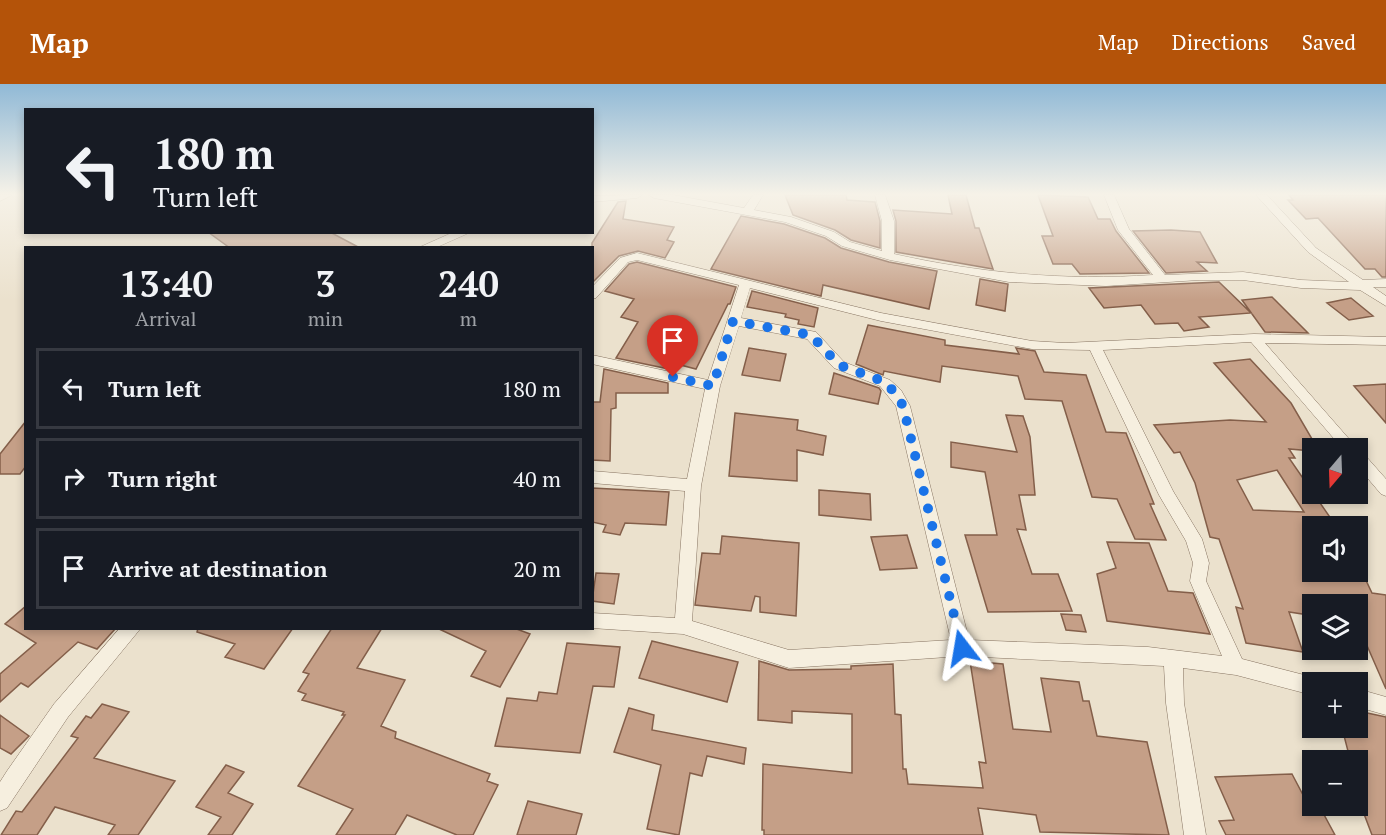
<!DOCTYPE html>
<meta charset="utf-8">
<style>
body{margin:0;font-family:"PT Serif",serif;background:#20242c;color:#f1f3f6;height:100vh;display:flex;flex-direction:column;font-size:22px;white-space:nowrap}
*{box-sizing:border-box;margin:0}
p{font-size:20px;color:#9ea1a6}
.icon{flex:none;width:33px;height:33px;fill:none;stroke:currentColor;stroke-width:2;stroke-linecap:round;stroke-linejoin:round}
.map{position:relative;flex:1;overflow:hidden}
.drawer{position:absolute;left:24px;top:162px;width:570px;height:384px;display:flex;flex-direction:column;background:#171b24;border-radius:0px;box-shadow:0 3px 9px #0003}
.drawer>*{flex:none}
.hud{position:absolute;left:24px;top:24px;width:570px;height:126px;border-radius:0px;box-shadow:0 3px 9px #0003;background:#171b24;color:#f1f3f6;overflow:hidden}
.needle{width:39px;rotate:199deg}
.fabs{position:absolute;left:1302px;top:354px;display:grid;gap:12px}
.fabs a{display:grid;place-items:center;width:66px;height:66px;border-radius:0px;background:#171b24;box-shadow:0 3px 9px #0003;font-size:30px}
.pin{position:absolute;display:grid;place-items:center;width:51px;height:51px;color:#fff;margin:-62px -26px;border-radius:50% 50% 50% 0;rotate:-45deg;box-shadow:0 0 6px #0007}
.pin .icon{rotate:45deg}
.me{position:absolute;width:66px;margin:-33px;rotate:346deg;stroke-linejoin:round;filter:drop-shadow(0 0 4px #0008)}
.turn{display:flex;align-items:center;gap:21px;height:126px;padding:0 30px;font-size:27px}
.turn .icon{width:78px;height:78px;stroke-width:2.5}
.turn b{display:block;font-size:42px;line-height:51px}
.eta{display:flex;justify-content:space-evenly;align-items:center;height:102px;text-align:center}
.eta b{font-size:36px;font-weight:600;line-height:42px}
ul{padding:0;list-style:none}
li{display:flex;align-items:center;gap:18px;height:81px;margin:0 12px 9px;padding:0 18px;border:3px solid #363941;border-radius:0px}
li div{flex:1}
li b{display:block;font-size:22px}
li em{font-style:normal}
header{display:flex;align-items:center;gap:36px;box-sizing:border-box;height:84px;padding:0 30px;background:#b45309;color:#fff}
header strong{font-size:28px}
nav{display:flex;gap:33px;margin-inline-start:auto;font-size:21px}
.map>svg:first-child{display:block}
.building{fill:#c59f87;stroke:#845f4a;stroke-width:1.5;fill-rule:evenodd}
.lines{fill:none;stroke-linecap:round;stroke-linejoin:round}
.minor-casing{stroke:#877462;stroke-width:1}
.minor{fill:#f6efdf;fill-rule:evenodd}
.route{stroke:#1a73e8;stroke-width:10;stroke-dasharray:0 18}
</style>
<header>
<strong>Map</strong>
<nav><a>Map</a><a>Directions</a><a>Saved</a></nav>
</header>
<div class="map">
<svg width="1386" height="751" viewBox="0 0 1386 751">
<rect width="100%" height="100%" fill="#ebe1cd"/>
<path class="building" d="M785,111H846L847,116L875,118L880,137V164L851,156L835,146L793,131Z
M948,111H966L975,144H979L993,185L896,168V137L893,126L952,130Z
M1038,111L1088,113L1098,135H1110L1116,147L1149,189L1080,190L1072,180H1053L1042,152H1053Z
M1289,111H1386V193H1382L1375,185H1365L1318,134L1306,135L1288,116H1293Z
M626,117L623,135L674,143L667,156L674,158L665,174L638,167L619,172L592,199V159L618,118Z
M741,132L784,140L825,154L841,164L889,178L937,187L929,225L823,201L821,212L711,185Z
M1171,146L1200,148L1217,179L1197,178L1207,187L1166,189L1133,147Z
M208,148H330L360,164H230Z
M637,178L736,203L730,220H728L696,285L669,278V285L616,274L638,238L621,233L634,215L605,207L629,180Z
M980,195L1008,200L1005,227L976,221Z
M1219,198L1251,229L1199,233L1209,243L1184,247L1178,239L1155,240L1141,221L1104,224L1089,204Z
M752,207L818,224L814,243L798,240L799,236L785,233L786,230L747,223Z
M1272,213L1308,249L1265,248L1242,216Z
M1351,214L1373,232L1349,236L1327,219Z
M868,241L945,256V261L1019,270L1016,264L1035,267L1044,288L1086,291L1106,348L1126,349L1154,420H1150L1166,456L1135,455L1117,415L1092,413L1062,317L1025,315L1018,292L942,282L940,298L884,287L883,291L856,280Z
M749,264L786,270L780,297L742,291Z
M1250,275L1291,319L1312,355V367L1289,365L1295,374H1289L1336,442L1312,441V488H1362L1372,509L1386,511V605L1358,541V520H1304L1309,531L1289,528L1303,568L1246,559L1236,523L1243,525L1219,455L1210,453L1195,399L1180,368L1174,369L1154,341L1230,336L1266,338L1214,279ZM1277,386L1304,428L1253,426L1237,396Z
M604,285L668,299V309H616V324L611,325L610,377L592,376V318H600Z
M834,289L879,304L881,307L878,320L829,310Z
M1386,300V339L1354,302Z
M735,329L798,336L797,346L826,352L823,371L797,366V397L729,392Z
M1006,331L1023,332L1030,353L1035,411H1019L1026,446L1017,445L1032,490H1058L1072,527L988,528L965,451H997L985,388L951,383V358L1017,368Z
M26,337V382L20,390H0V370Z
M592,404L669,408L666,441L625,439L620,451L603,448L606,441L592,438Z
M819,406L870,410L871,436L819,431Z
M907,451L917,484L880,486L871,453Z
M722,452L799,459L796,532L760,528V513L755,512L751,527L695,521L702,469L720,470Z
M1107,458L1149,459L1168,507L1193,509L1210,550L1107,537L1097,490L1116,484Z
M596,489L619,490L614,520L592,517Z
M26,522V544H116L97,565L78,558L28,603L21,599L0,618V590L36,559L5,540Z
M1061,530L1081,531L1086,548L1066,546Z
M198,544H293L264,585L225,573L235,560L197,548Z
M332,544H382L357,584L405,596L381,642L396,648L395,654L490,690L487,697L498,701L473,751H457L407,731L395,751H336L353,725L298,702L345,631H342L344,628L302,616L306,610L298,607L309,590L303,588Z
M437,544H514L530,550L500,603L471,592L486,567Z
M652,557L738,578L727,618L639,594Z
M567,559L620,563L614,603L593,602L580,669L495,662L507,614L537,617L539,608L557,610Z
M759,577L789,586L851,585V582L893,580L895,630L901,631L903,685H906L908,700L983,704L979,678L986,679L970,577L1003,580L1013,645L1051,648L1041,594L1079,598L1083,617H1089L1097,652L1147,658L1169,751L1040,748L1036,731L978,724L983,751H764V746H762L763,680L852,689V630L792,627V639L758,636Z
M102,620L129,628L94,674L175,697L138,751H108L115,741L55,723L37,751H1L16,727L22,728L78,654L71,652L86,632L91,634Z
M629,624L654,631L652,646L746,664L744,680L707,672L702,692L690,689L679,751L647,745L661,681L614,668Z
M1358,627L1386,633V751H1372L1358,714V674L1349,671L1342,644H1358Z
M0,631L29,652L11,670L0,664Z
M226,681L244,688L228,709L253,720L232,751H208L221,733L196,723Z
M1292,690L1312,728L1322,727L1335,751H1226L1219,737L1234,736L1215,693Z
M528,717L582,730L576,751H517Z"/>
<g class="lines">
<g class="minor-casing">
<path id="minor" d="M0,111H12L0,117Z
M642,111L637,114L592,118V112Z
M649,111H673L744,124L753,111H763L754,126L791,133L834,148L850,158L882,167V137L875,111H885L894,137V170C979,189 1065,197 1153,191L1118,146L1104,111H1114L1129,145L1165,191L1243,188L1301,196L1349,198L1308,168L1256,111H1267L1316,164L1363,196L1386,195V203H1373L1386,212V222L1360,206L1301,204L1243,196H1199L1106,202L1009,198L890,176L842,162L826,152L785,138L654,114Z
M454,148H471L435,164H418Z
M637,169L881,229L1032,257L1065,259L1254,250L1386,253V261L1265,259L1357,364H1342L1251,258L1103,266L1173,407L1202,455L1209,479L1206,497L1242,575L1312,593L1320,598H1312V611L1236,591L1183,584L1184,619L1206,751H1184L1166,619L1164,582L962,572L789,584L683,550L591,544L592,529L675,534L685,407L592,399V387L687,395L705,305L592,280V271L708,296L739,201L637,176L628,178L596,214L592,215V203L620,174ZM750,204L881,237L1032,265L1090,266L1159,411L1186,457L1193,479L1190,497L1222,572L1148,563L969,556L910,322L901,306L890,296L844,278L816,248L741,234ZM739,242L807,255L834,284L880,302L896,322L951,556L789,566L692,537L701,402L720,302Z
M1358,367L1363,369L1386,395V412L1381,410L1358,383Z
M120,544H141L68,633L7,724L0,727V698L7,687L54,620Z
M1358,605L1386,613V631L1358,623Z"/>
</g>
<use href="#minor" class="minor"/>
</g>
<linearGradient id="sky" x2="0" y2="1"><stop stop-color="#90b9d6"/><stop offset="0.51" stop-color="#f6f2e8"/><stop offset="1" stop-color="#f6f2e8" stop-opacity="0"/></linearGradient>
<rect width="1386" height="216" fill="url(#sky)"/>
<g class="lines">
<path class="route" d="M673,293L713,302L733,237L811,251L839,281L885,298L896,310L903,322L962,564"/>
</g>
</svg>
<div class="fabs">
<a><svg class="needle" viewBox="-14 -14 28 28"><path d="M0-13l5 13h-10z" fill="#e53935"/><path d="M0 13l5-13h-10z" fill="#9ea1a6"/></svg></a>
<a><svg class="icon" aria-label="sound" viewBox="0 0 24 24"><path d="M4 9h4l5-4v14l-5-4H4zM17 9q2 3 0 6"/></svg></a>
<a><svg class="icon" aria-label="layers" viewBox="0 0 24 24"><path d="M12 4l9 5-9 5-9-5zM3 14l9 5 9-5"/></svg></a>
<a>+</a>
<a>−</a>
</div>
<div class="pin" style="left:673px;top:293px;background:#d93025"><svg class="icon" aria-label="arrive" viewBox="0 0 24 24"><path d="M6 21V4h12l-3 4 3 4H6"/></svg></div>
<svg class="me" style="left:962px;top:564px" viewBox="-20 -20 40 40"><path d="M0-17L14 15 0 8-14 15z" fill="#1a73e8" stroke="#fff" stroke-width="4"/></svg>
<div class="hud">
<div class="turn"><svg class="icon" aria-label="left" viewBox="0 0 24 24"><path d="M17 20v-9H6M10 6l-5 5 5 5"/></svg><div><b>180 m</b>Turn left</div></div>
</div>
<section class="drawer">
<div class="eta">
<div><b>13:40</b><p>Arrival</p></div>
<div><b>3</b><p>min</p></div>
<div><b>240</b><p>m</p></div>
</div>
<ul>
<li><svg class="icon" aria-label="left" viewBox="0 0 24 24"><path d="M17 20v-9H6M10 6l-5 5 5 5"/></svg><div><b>Turn left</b></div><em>180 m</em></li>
<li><svg class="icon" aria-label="right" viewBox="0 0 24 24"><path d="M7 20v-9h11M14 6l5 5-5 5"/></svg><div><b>Turn right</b></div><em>40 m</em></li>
<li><svg class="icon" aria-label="arrive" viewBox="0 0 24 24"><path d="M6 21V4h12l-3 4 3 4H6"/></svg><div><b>Arrive at destination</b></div><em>20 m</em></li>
</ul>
</section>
</div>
